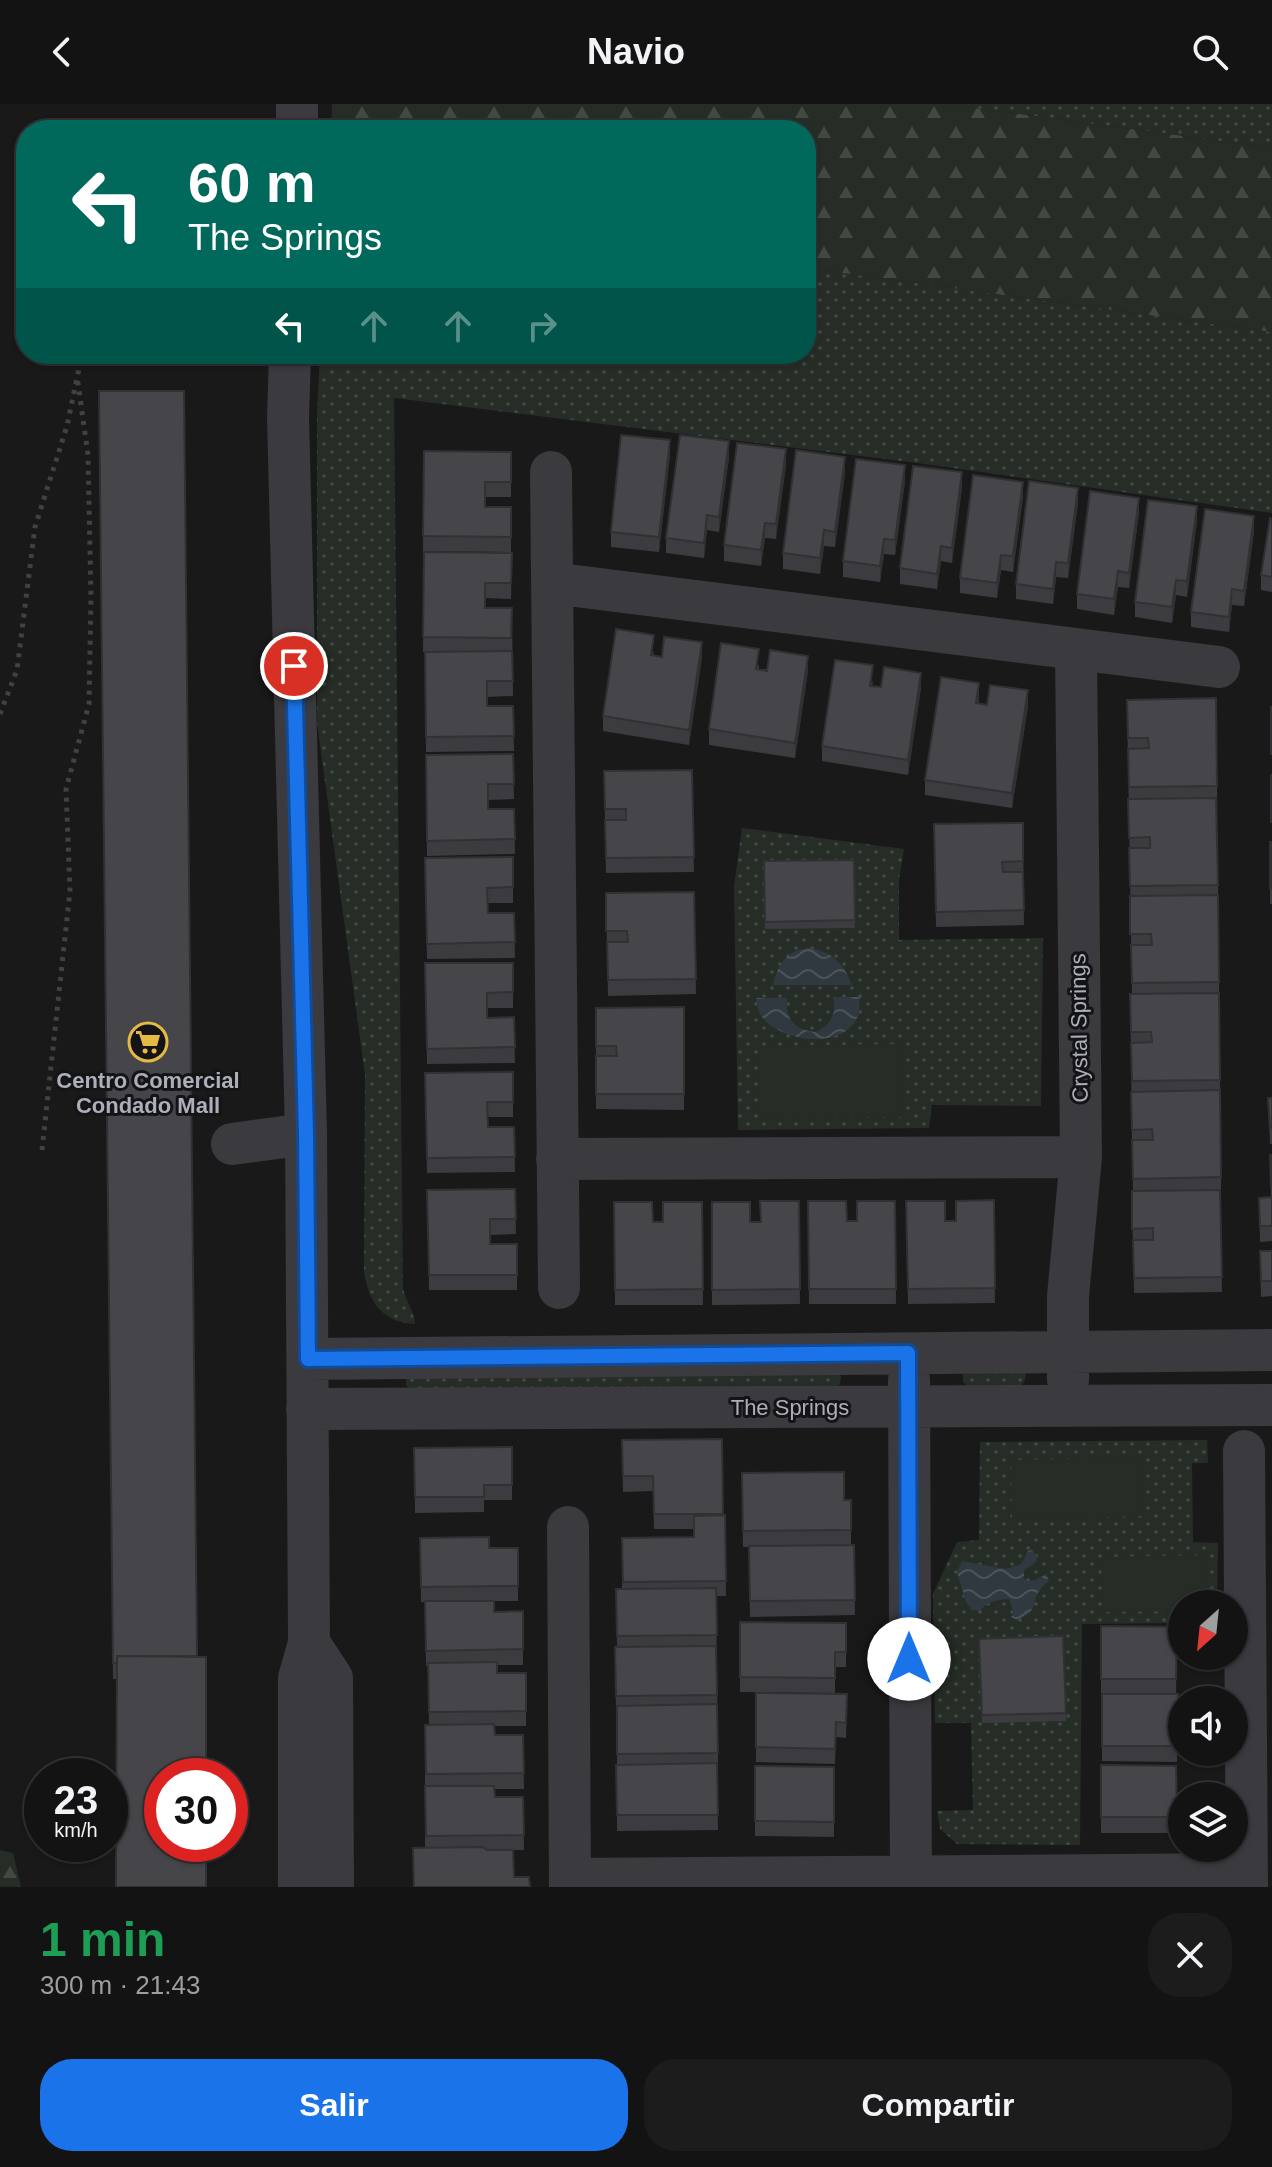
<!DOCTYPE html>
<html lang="es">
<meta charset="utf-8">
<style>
body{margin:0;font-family:Helvetica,sans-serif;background:#1c1c1d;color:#f1f3f6;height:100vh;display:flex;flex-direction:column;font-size:30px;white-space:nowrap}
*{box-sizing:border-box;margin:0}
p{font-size:26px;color:#9d9ea0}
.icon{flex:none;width:44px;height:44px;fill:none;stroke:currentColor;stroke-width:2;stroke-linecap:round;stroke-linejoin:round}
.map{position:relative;height:1783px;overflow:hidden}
.details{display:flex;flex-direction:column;background:#131314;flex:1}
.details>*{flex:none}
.guide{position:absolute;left:16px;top:16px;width:800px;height:244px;border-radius:32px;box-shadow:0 2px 6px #0004,0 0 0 2px #323234;background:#00695c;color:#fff;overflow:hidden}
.needle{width:52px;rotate:207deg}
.tools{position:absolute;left:1168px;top:1486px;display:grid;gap:16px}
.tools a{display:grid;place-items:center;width:80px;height:80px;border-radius:50%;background:#131314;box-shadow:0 2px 6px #0004,0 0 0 2px #323234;font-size:40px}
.speed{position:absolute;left:24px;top:1654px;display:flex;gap:16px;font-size:40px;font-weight:700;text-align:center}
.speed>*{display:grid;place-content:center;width:104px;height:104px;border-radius:50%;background:#131314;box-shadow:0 2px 6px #0004,0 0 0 2px #323234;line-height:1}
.speed small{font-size:20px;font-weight:400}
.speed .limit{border:12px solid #d22;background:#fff;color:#111}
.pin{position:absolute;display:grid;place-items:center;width:68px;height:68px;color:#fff;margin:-34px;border:4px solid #fff;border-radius:50%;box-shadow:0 2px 8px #0007}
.me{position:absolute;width:88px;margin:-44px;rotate:0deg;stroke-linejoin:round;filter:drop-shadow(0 0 6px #0008)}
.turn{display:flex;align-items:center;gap:28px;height:168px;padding:0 40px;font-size:36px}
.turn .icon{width:104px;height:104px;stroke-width:2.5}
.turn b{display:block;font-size:56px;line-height:68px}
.lanes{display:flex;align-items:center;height:76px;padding:0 40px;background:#0003;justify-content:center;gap:40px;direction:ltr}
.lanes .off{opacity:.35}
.round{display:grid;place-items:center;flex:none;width:84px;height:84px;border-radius:32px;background:#1c1c1d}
.head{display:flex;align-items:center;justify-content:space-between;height:136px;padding:0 40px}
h1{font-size:48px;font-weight:700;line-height:60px;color:#1e9e55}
.primary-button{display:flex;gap:16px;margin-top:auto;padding:16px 40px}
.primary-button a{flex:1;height:92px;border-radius:32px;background:#1a73e8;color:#fff;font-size:32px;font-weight:700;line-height:92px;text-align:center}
.primary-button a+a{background:#1c1c1d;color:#f1f3f6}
header{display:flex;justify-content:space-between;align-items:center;height:104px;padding:0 40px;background:#131314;font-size:36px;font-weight:700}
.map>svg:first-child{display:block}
.grass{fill:url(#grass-dots)}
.forest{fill:url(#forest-firs)}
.garden{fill:#252d26}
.water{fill:url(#water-waves)}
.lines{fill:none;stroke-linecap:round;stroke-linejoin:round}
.path{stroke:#404146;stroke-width:5;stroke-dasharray:4 6;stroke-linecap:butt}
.minor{stroke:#3a3a3f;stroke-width:42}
.wall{fill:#3c3c40}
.shaded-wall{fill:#313134}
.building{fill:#46464a;stroke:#313134;stroke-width:2}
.route-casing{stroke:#114b97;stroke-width:20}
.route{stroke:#1a73e8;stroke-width:14}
.labels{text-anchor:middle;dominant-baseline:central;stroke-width:6;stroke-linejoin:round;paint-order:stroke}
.street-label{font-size:22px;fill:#acafb9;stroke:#141416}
.poi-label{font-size:22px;font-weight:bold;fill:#acafb9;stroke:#141416}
</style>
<header><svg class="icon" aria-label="back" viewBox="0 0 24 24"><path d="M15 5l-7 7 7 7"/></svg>Navio<svg class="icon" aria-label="search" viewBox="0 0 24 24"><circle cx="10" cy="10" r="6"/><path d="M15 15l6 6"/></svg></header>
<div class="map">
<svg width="1272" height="1783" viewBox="0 0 1272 1783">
<defs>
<pattern id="grass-dots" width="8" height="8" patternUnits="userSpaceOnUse" patternTransform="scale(2)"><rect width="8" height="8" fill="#252d26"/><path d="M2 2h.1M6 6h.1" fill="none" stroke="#424943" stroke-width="1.8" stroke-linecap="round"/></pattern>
<pattern id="forest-firs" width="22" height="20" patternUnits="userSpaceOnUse" patternTransform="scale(2)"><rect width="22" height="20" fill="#252d26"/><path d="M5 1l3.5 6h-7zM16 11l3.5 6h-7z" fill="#424943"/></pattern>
<pattern id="water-waves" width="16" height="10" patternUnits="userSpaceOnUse" patternTransform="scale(2)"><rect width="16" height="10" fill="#313940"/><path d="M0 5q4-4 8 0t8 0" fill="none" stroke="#4c535a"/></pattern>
</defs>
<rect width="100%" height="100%" fill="#19191a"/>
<path class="grass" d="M946,0H1272V44Z
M806,164L1272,228V409L910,358L394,294L403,1185C406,1197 415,1209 415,1220C382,1218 369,1199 364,1168L365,971L317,619V309L320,250H806Z
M742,724L904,745L899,775V836L1043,834L1041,1002L932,1001L929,1024L738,1026L734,782Z
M1020,1265L1026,1270L1025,1276L1021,1282H968L963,1278V1270Z
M832,1266L841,1272L840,1280L831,1285L411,1286L406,1281V1273Z
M1207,1336L1208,1359H1192L1193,1438L1218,1439L1217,1500H1182V1519L1082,1520L1080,1741L957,1740L940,1725L937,1707L973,1706L971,1619H935L933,1490L957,1438L979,1436L980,1338Z"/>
<path class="forest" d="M332,0H946L1272,44V228L806,164V26H331Z
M0,1746L13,1749L21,1783H0Z"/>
<path class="garden" d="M902,940L904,1013L760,1014L759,942Z
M1142,1353L1143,1412L1012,1416L1011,1356Z
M1207,1451L1208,1500H1182V1507L1103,1508L1101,1453Z"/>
<path class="water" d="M808,844C833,847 843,859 852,881H773C778,860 786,847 808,844Z
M833,893H860C859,898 860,907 858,912C844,947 781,938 762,913C758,908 757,900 756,894H787C784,915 796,927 817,928C831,919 837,910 833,893Z
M1032,1446L1037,1453L1036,1458L1024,1466V1474L1027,1477L1036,1476L1046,1470L1049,1477C1046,1480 1042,1482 1040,1486C1030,1498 1040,1507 1017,1516L1011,1513L1014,1509L1009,1495C1000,1495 985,1498 980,1507L972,1506L966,1498L957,1468L962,1457L1006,1465L1021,1460L1028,1447Z"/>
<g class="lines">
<path class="path" d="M0,610L17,566L35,423L67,322L82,250
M42,1046L70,787L66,685L89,600L91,493L88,351L77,272"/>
<path class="minor" d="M297,26V0
M290,250L288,313L306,1030L309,1539L299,1574V1783
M551,368L559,1184
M552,479L1219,563
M232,1040L306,1030
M557,1055L1081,1053
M308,1255L1272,1246
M909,1276L911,1783
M1068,1276V1192L1081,1053L1076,545
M307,1305L1272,1301
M1244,1347L1247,1783
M568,1423L570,1783
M309,1539L332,1574L333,1783
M570,1775L1247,1770"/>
</g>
<path class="wall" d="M99,287L197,1552L117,1575H113Z
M424,347L511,348V393H485V403H511V448L423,447Z
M670,351L659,448L611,443V428Z
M729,353L719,428L707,426L704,454L666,449V434Z
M786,361L776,435L765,434L761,462L724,457V441Z
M845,369L835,443L824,442L820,470L783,465V449Z
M905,377L895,451L884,450L880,478L843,473V457Z
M962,384L952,459L941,457L937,485L900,480V464Z
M1023,393L1013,468L1001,466L997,494L960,489V474Z
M1078,399L1068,474L1056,473L1053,500L1016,495V480Z
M1139,409L1129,484L1118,483L1114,511L1077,505V490Z
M1272,415V488L1261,486V471Z
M1197,417L1187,493L1176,491L1172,519L1135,513V498Z
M1254,427L1244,502L1232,501L1229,528L1191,523V508Z
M424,448L512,449L511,495L485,494V504H512L513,592L487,593V602H513L514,647L426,648L425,548H423Z
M654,547L653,552L662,553L702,554L689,641L603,627V612Z
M759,560V565L808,567L795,654L709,641V625Z
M873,577L872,582L921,584L908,671L822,657V642Z
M979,594V600L1028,602L1012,704L925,691V676Z
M1127,596L1217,682L1221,1073V1089H1220L1222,1188L1134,1189L1132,1102L1133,1087L1132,1041L1131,943L1130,905L1132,890Z
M513,650L514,695L488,696V705H514L515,750L427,752L426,651Z
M692,666L694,768L606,769L604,667Z
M1023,719L1024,821L936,823L934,720Z
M1270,738H1272V800H1270Z
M513,753V799H487L488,809H514L515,854L427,855L425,754Z
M854,756L855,824L765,825L764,757Z
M694,788L696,890L608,892L606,789Z
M425,859H513V904H487V914L514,913L515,959L427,960Z
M684,903V1006L596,1005V904Z
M513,968V1013H488V1023H514L515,1068L427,1069L425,969Z
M1268,994H1272V1040H1270Z
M1270,1051H1272V1137L1260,1138L1259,1094L1271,1093Z
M515,1085L516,1130L490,1131V1140H517V1186H429L427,1086Z
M994,1096L995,1199L908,1200L906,1097L945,1117H956Z
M799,1097L800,1200L712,1201V1098L750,1118H761Z
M808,1097L847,1117H857L895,1097L896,1200H809Z
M614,1098L653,1118H663L702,1098L703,1201H615Z
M1260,1147H1272V1192L1261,1193Z
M722,1335L723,1411H725L726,1492H716L718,1649V1664H717L718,1726L617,1727V1607H616L615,1543H617L616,1485H622V1434L694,1433V1425H654L653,1387L623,1388L622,1336Z
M512,1343V1396H484V1408L415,1409L414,1344Z
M742,1369L844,1396H851V1441H854L855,1511L750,1513L749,1443H743Z
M420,1434L489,1444H518V1497H494V1508L523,1507V1561H497V1569H526V1622H494L495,1631H523L524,1685H494L495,1693H523L524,1746H513L514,1773L530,1783L425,1744V1621H429L428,1562H426L425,1498H421Z
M740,1518L846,1519V1563H835V1589L740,1588Z
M1101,1522L1177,1523L1176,1590H1101Z
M1063,1532L1066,1617L982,1619L979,1535Z
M756,1589L847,1590L846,1634L836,1633L835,1660L756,1658Z
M1102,1590H1178L1177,1658L1102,1657Z
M1101,1661L1176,1662L1177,1729H1101Z
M755,1662L834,1663V1733L755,1732Z"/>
<path class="shaded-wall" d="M670,336V351L659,448V433Z
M729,337V353L719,428V413Z
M786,345V361L776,435V420Z
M845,353V369L835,443V428Z
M905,361V377L895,451V436Z
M962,368V384L952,459V444Z
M1023,378V393L1013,468V452Z
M1078,384V399L1068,474V459Z
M1139,394V409L1129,484V469Z
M1197,402V417L1187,493V477Z
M707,411V426L704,454V439Z
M1254,412V427L1244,502V487Z
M765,419V434L761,462V446Z
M824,426V442L820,470V454Z
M884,435V450L880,478V462Z
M941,442V457L937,485V470Z
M1001,451V466L997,494V479Z
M1056,458V473L1053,500V485Z
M1118,467V483L1114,511V495Z
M1176,476V491L1172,519V503Z
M1232,485V501L1229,528V513Z
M702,538V554L689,641V626Z
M808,552V567L795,654V639Z
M921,569V584L908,671V656Z
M979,579V594L976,615V599Z
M1028,586V602L1012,704V689Z"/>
<path class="building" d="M99,287H184L197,1552H117V1559H113Z
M621,331L670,336L659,433L611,428Z
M680,331L729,337L719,413L707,411L704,439L666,434Z
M737,339L786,345L776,420L765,419L761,446L724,441Z
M796,346L845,353L835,428L824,426L820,454L783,449Z
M424,347L511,348V378H485V403H511V433L423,432Z
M856,355L905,361L895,436L884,435L880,462L843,457Z
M913,362L962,368L952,444L941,442L937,470L900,464Z
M973,371L1023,378L1013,452L1001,451L997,479L960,474Z
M1029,377L1078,384L1068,459L1056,458L1053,485L1016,480Z
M1090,387L1139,394L1129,469L1118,467L1114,495L1077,490Z
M1148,396L1197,402L1187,477L1176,476L1172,503L1135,498Z
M1205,405L1254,412L1244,487L1232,485L1229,513L1191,508Z
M1270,414L1272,415V473L1261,471Z
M424,448L512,449L511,479H485V504H512L511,534L423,533Z
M616,525L654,531L651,551L662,553L664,533L702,538L689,626L603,612Z
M721,539L759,545L756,565L767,567L770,546L808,552L795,639L709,625Z
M512,547L513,577H487V602H513L514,632L426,633L425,548Z
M835,556L873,561L870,582L881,583L884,563L921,569L908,656L822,642Z
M941,573L979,579L976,599L987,601L990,581L1028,586L1012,689L925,676Z
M1216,594L1217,682L1129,683L1128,645L1149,644L1148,634H1128L1127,596Z
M1271,603H1272V650H1271Z
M513,650L514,680H488V705H514L515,735L427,737L426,651Z
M692,666L694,753L606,754L605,716H626V705H605L604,667Z
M1271,671H1272V718H1271Z
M1216,694L1218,781L1130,782L1129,744H1150V733L1129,734L1128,695Z
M1023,719V757L1002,758L1003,768H1023L1024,806L936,808L934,720Z
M1270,738H1272V784H1270Z
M513,753V783L487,784L488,809H514L515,838L427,840L425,754Z
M854,756L855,816L765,818L764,757Z
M694,788L696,875L608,876L607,838H628L627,827H606V789Z
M1218,791L1219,878L1132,879L1131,841H1152L1151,830H1130V792Z
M425,859H513V888L487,889V914L514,913L515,943L427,945Z
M1219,889L1220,976L1132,977L1131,939L1152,938L1151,928H1131L1130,890Z
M684,903V990H596V952H617L616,942H596V904Z
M513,968V998H487L488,1023H514L515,1053L427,1054L425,969Z
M1220,986L1221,1073L1133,1075L1132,1036H1153L1152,1025L1132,1026L1131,988Z
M1268,994H1272V1024H1270Z
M1270,1051H1272V1082H1271Z
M515,1085L516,1115H490V1140H517V1171H429L427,1086Z
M1220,1086L1222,1173L1134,1174L1133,1136H1153V1124L1132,1125V1087Z
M1272,1093V1122H1260L1259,1094Z
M994,1096L995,1184L908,1185L906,1097H945V1117H956V1097Z
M760,1097H799L800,1185L712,1186V1098H750V1118H761Z
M808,1097H846L847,1117H857V1097H895L896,1185H809Z
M614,1098H652L653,1118H663V1098H702L703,1185L615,1186Z
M1260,1147H1272V1177H1261Z
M722,1335L723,1410H654L653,1372H623L622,1336Z
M512,1343V1381H484V1393H415L414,1344Z
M844,1368V1396H851V1426L743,1427L742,1369Z
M725,1411L726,1477L623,1478L622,1434L694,1433V1412Z
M489,1433V1444H518V1482L421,1483L420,1434Z
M854,1441L855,1496L750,1497L749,1442Z
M716,1484L717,1531L617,1532L616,1485Z
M425,1497H494V1508L523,1507V1545L426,1547Z
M740,1518L846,1519V1548H835V1574L740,1573Z
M1101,1522L1177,1523L1176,1575H1101Z
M1063,1532L1066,1609L982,1611L979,1535Z
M716,1542L717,1591L616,1592L615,1543Z
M117,1552L206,1553V1672H162V1740H206V1783H116Z
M497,1558V1569H526V1607L429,1608L428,1559Z
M756,1589L847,1590L846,1619L836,1618L835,1645L756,1643Z
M1102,1590H1178L1177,1642H1102Z
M717,1600L718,1649L617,1650V1602Z
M494,1620L495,1631H523L524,1669L426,1670L425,1621Z
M717,1659L718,1711H617L616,1661Z
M1101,1661L1176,1662L1177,1713H1101Z
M755,1662L834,1663V1718L755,1717Z
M425,1682H494L495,1693H523L524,1731L426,1732Z
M483,1743L487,1746H513L514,1773H529L530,1783H414L413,1744Z"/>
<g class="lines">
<g class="route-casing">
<path id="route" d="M294,562L306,1030L308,1255L908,1249L909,1555"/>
</g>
<use href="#route" class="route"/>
</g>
<defs>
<g id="supermarket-ring" transform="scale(2)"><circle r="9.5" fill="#141416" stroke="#e5b946" stroke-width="1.5"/><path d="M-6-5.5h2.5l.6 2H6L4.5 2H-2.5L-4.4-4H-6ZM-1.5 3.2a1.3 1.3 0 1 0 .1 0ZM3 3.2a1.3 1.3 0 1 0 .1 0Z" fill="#e5b946"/></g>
</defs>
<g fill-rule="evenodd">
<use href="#supermarket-ring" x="148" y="938"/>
</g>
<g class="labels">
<g class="street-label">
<text transform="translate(1079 924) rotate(-91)">Crystal Springs</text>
<text x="790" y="1303">The Springs</text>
</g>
<g class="poi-label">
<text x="148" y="976">Centro Comercial<tspan x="148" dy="25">Condado Mall</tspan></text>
</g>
</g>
</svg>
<div class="tools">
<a><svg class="needle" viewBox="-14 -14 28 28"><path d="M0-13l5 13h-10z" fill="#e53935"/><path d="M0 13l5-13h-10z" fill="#9d9ea0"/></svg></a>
<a><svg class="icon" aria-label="sound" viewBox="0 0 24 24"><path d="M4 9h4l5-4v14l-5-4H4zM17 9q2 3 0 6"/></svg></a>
<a><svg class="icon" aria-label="layers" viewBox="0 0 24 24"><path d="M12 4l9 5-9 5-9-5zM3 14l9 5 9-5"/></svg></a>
</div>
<div class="speed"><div>23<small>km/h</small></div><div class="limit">30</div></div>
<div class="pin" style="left:294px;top:562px;background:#d93025"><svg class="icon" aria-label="arrive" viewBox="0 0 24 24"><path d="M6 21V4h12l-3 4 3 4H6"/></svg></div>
<svg class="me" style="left:909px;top:1555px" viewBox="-20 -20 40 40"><circle r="19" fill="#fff"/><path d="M0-13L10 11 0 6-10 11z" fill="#1a73e8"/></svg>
<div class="guide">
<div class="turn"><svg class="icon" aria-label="left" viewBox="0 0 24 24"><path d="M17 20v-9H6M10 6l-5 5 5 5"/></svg><div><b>60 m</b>The Springs</div></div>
<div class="lanes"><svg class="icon" aria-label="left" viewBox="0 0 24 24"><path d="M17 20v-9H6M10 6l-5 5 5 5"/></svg><svg class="icon off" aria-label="ahead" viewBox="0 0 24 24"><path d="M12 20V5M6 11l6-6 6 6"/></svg><svg class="icon off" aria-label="ahead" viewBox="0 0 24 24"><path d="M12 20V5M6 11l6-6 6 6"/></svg><svg class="icon off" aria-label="right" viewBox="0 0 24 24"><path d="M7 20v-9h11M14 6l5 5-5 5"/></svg></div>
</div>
</div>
<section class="details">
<div class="head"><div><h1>1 min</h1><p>300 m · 21:43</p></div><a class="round"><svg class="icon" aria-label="close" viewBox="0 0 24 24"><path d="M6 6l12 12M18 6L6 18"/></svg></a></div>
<div class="primary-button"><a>Salir</a><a>Compartir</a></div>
</section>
